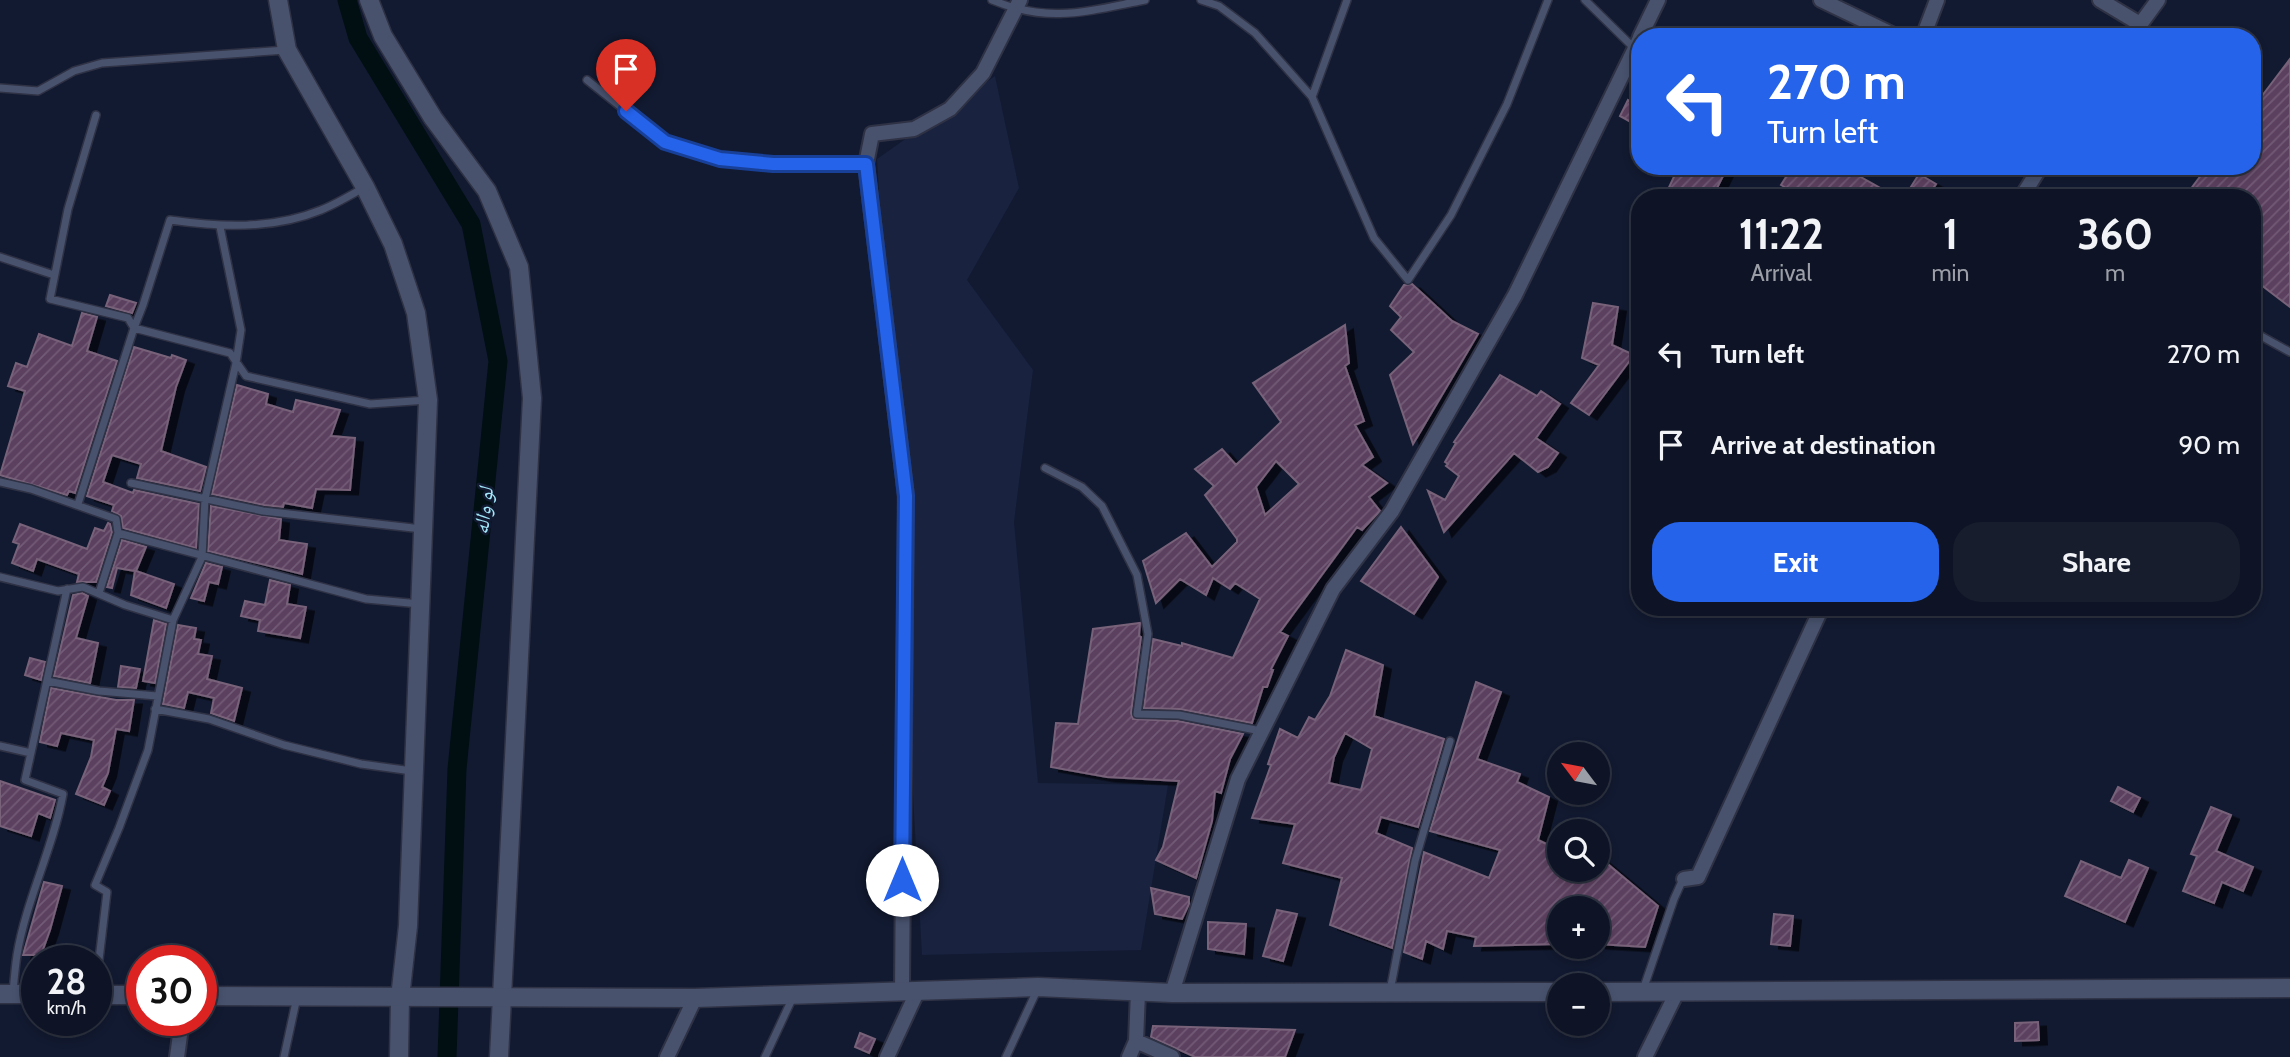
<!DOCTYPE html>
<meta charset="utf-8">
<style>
body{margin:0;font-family:Cabin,"Noto Naskh Arabic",sans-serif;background:#171d2d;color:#f1f3f6;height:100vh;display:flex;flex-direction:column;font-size:26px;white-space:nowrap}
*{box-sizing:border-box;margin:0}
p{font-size:23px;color:#9b9ea7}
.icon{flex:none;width:38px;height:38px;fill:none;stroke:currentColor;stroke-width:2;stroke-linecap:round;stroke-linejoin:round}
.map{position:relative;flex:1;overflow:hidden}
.sheet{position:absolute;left:1631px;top:189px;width:630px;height:427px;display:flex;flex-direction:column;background:#0e1425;border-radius:28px;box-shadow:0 4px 10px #0003,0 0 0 2px #2e3342}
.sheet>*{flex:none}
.top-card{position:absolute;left:1631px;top:28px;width:630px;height:147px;border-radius:28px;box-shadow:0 4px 10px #0003,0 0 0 2px #2e3342;background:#2563eb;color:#fff;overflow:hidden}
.needle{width:46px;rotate:302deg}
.buttons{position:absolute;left:1547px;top:742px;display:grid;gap:14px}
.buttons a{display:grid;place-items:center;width:63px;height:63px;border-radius:50%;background:#0e1425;box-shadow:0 4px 10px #0003,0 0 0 2px #2e3342;font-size:35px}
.speed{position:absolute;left:21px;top:945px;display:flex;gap:14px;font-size:35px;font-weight:700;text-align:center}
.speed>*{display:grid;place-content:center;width:91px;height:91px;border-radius:50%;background:#0e1425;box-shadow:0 4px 10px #0003,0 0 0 2px #2e3342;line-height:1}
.speed small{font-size:18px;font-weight:400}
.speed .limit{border:10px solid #d22;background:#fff;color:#111}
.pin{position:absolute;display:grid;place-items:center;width:60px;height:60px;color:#fff;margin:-72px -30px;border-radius:50% 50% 50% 0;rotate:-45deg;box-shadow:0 0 7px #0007}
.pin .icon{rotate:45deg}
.me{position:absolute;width:77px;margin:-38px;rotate:0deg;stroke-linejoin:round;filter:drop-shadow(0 0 5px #0008)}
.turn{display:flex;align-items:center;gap:24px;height:147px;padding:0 21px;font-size:32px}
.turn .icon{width:91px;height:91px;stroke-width:2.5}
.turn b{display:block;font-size:49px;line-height:60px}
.eta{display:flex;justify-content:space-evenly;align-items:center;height:119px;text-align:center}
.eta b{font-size:42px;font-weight:700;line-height:49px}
.action{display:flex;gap:14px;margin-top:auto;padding:14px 21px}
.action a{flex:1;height:80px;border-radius:28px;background:#2563eb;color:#fff;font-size:28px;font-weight:700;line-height:80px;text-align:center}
.action a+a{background:#171d2d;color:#f1f3f6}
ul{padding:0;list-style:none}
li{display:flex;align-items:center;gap:21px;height:91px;padding:0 21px}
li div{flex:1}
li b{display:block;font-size:26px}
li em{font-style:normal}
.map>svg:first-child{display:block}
.built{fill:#19223e}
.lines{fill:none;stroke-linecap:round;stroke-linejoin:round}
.canal{stroke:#010f13;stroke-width:19}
.building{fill:url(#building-hatch);stroke:#78627a;stroke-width:2;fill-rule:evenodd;filter:url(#shadow)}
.service-casing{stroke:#2f3245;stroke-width:10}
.minor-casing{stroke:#2f3245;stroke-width:18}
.tertiary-casing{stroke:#2f3245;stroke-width:21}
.secondary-casing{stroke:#2f3245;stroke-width:21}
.service{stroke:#48526d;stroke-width:7}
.minor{stroke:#48526d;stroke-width:14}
.tertiary{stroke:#48526d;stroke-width:18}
.secondary{stroke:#48526d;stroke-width:18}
.route-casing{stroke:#184099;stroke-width:18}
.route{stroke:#2563eb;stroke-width:12}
.labels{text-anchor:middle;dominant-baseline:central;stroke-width:5;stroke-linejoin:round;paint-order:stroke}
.water-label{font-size:21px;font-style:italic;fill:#a2e7fa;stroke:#121a31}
</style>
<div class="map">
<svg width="2290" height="1057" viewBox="0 0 2290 1057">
<defs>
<pattern id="building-hatch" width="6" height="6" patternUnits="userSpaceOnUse" patternTransform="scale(1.75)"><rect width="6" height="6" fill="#5c405f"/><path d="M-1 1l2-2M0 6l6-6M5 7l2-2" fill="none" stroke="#725b76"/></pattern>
<filter id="shadow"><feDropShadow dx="8" dy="4.5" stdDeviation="0" flood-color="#0009"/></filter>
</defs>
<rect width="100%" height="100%" fill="#121a31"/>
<path class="built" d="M995,76L1019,188L967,280L1033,370L1014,522L1038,783L1168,785L1141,950L922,955L877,159Z"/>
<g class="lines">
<path class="canal" d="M347,0L358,38L471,224L498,361L457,769L447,1057"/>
</g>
<path class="building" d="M2290,59V307L2252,278V198H2184L2208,166H2252V109Z
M1628,100L1640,107V127L1620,116Z
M1679,166H1728L1712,198H1664Z
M1793,166H1841L1898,198H1804L1781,185Z
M1919,174L1936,184L1927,198H1904Z
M1412,284L1452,321L1478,334L1413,444L1390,375L1414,352L1391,330L1401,317L1390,306L1404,285Z
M110,295L136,303L132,313L106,306Z
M1593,303L1618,307L1612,345L1634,355L1589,415L1571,403L1599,365L1582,358Z
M82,313L97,317L87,351L117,361L75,493L69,491L67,495L0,475L25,391L8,386L16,363L27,367L39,334L72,346Z
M1345,325L1349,363L1345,366L1364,421L1355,425L1373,457L1362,465L1387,483L1369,497L1380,511L1362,530L1357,527L1280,632L1288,636L1271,669L1273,670L1267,687H1263L1252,723L1180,709L1144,708L1153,639L1182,646V643L1233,658L1260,599L1235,583L1230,589L1213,578L1206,595L1180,579L1156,603L1143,561L1186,533L1212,567L1237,542V539L1205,495L1214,486L1195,469L1222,449L1236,465L1281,422L1253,383ZM1276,461L1299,484L1265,515L1256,487Z
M134,347L171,358L172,355L186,360L176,387L161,451L206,467L200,491L137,478L141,464L112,455L103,482L133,493L134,490L199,504L196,548L123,528L121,516L112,511L114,505L87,496Z
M1500,375L1537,396L1541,391L1560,404L1536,438L1558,453L1548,467L1538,472L1514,453L1444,532L1428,491L1445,500L1459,476L1446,466L1448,464L1445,462L1456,443L1454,442Z
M237,385L268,394L266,404L293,412L296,400L340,410L331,436L355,438L350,490L316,489L312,508L284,503L283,507L264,505L212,494Z
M211,506L281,519L279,540L307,544L302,574L208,551Z
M108,523L110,524L112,532L96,582H77L79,574L37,559L33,571L12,563L19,544L13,542L20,524L87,549L95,528L104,531Z
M1401,527L1438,577L1414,614L1361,581Z
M122,540L146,547L136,571L174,584L166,608L131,595L135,571L117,568L112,588L107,587Z
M206,563L222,567L218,584L209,582L204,601L191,598Z
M270,580L290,585L287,604L306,607L300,638L258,631L260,620L241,616L245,601L265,605Z
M82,593L88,596L76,638L98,643L90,683L54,676L73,595Z
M154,620L166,624L155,683L143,681Z
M1140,623L1139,636L1141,637L1131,713L1133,719L1178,721L1243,734L1230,759L1221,793L1215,791L1212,821L1196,878L1156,860L1163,847L1179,781L1107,777L1051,767L1056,723L1078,724L1093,629Z
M178,625L196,628L194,639L201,640L198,654L212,656L207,679L242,688L234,721L211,713L214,698L188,692L184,708L163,704Z
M1346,650L1383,665L1374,716L1444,739L1418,827L1381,817L1376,833L1412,848L1392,948L1330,925L1342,878L1283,863L1295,824L1252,818L1271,765L1268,764L1280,729L1298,738L1309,717L1315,720L1330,696ZM1345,733L1372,749L1361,790L1329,783L1334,757Z
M30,658L45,662L41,680L25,675Z
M121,666L140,669L136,688L118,687Z
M1476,682L1501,692L1477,759L1520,774L1517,782L1549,797L1538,840L1559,850V870H1598V856L1658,906L1645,947L1598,944V908H1559V944L1474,946L1476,937L1447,931L1443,949L1426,941L1422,959L1404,952L1424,852L1489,878L1500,850L1430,831Z
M51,688L116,700H134L129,731L116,729L108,773L102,787L110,791L104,805L76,794L91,757L94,740L61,733L57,746L40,742Z
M0,781L55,800L50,818L38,813L31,836L0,826Z
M2118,787L2140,798L2133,812L2111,801Z
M2211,807L2231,815L2216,851L2253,867L2243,891L2222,882L2214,903L2183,891L2197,856L2191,854Z
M2129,860L2148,868L2125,922L2065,896L2081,861L2121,878Z
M44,882L62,886L50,930L41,955H23Z
M1151,888L1189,897V904L1182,919L1155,914Z
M1277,910L1297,914L1283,961L1263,956Z
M1774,914L1793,916L1790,946L1771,944Z
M1208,922L1246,924L1244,954L1208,949Z
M2038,1022L2039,1040L2015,1041V1023Z
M1153,1026L1295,1030L1285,1057H1195L1151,1037Z
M860,1033L875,1039L869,1053L855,1047Z"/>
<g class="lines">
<g class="service-casing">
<path id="service" d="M992,0C1049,24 1088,11 1145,0
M1201,0L1219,6L1255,33L1312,97L1374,238L1408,280L1451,215L1507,104L1548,0
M1585,0L1634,48
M587,80L665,142L720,159L773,164H866
M0,88L38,91L74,71L102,63L286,50
M1312,97L1347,0
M365,187C351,195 336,204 321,210C272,230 221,227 170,220L143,305L134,328L230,353L246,376L370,404L428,400
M0,257L54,275
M2252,331L2290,352
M1045,468L1082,487L1102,506L1137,575L1148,634L1137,714L1179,715L1261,731
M0,482L31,489L116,519L118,533L99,593
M131,483L263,511L422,529
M78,504L134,328L128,318L50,299L68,209L96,115
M118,533L366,599L420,604
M0,577L58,591L83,587L125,605L173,620
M47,681L99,691L157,696
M155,709L209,719L284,745L361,764L412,771
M0,746L31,753
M96,985L107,892L95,885L119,828L148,750L173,620L202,557L205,499L236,363L241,330L220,227
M1643,990L1674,899L1683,879
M1390,991L1415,861L1450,741
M13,993C14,981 15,968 17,955C26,900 53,849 63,794L25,780L67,589
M284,1057L297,997
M765,1057L793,997
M1006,1057L1038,988"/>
</g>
<g class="minor-casing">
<path id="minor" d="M1821,0L1898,37
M2100,0L2140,24
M1640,37L1658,0
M1923,37L1937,0
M2131,37L2158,0
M2021,198L2041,166
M1684,879L1698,877L1822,607
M902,990L906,496L866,164L872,134L914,129L950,109L983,73L1020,0
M1138,992L1136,1041L1172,1057
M1172,993L1238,779L1333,589L1392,511L1515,295L1640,38
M177,1057L182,1020
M667,1057L695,998
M887,1057L918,990
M1129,1057L1136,1041
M1645,1057L1677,992"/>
</g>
<g class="tertiary-casing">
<path id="tertiary" d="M278,0L287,50L365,187L393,244L416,313L428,400L408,926L400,998L399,1057
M369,0L383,36L433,118L487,191L519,267L532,398L499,1057"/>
</g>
<g class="secondary-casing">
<path id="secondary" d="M1598,992L2290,988
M0,994H37
M96,995H142
M201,996L695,998L1038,987L1172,993L1559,992"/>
</g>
<use href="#service" class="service"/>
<use href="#minor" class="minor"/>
<use href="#tertiary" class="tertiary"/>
<use href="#secondary" class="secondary"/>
</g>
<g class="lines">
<g class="route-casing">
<path id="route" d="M626,111L665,142L720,159L773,164H866L906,496L902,880"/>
</g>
<use href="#route" class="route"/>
</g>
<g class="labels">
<g class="water-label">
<text transform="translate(483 511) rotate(-84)">لو واله</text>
</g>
</g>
</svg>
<div class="buttons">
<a><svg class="needle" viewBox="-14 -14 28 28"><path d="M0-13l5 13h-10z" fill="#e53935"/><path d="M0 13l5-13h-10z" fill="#9b9ea7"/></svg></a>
<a><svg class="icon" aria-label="search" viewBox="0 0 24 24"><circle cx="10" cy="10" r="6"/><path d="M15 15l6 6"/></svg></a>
<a>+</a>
<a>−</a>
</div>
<div class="speed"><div>28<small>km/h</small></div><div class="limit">30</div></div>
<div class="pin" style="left:626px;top:111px;background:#d93025"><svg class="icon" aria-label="arrive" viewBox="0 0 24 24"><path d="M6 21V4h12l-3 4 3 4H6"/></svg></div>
<svg class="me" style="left:902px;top:880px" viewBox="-20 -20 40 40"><circle r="19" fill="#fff"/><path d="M0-13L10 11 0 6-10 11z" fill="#2563eb"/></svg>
<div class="top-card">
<div class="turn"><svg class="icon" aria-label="left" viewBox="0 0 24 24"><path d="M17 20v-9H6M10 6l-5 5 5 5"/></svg><div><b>270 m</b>Turn left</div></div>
</div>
<section class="sheet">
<div class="eta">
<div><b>11:22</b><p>Arrival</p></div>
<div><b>1</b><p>min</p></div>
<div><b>360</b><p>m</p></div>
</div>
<ul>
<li><svg class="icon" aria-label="left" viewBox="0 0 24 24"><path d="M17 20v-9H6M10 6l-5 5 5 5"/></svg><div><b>Turn left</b></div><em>270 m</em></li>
<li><svg class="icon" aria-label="arrive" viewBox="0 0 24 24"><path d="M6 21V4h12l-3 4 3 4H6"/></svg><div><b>Arrive at destination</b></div><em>90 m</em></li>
</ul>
<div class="action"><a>Exit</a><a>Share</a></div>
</section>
</div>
